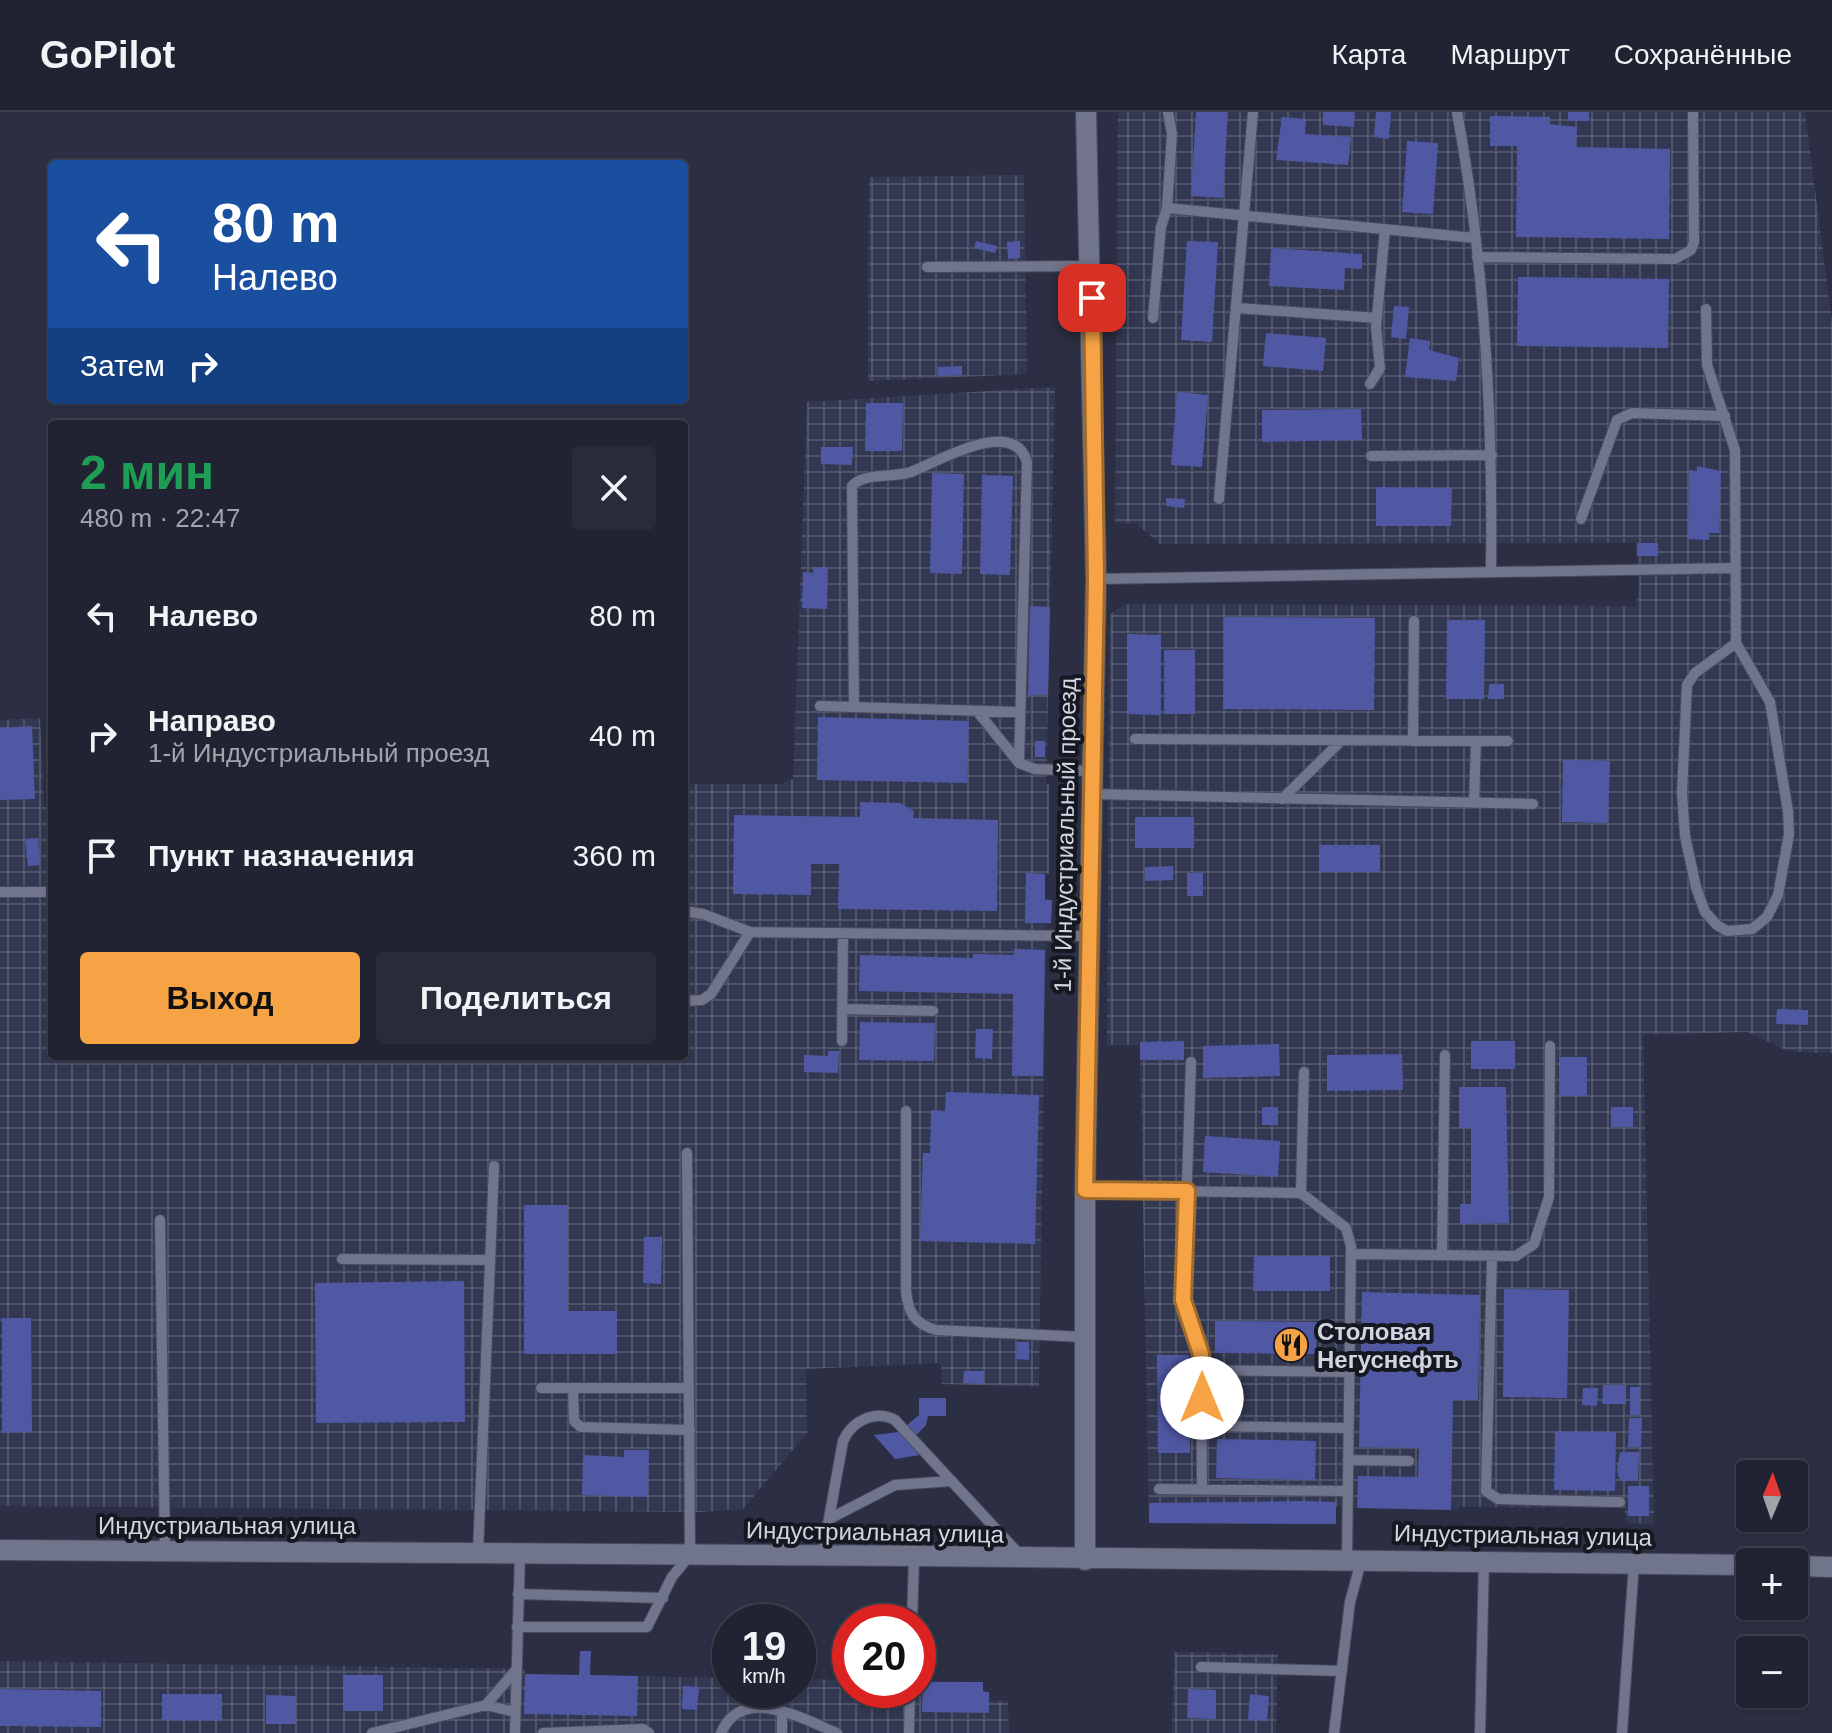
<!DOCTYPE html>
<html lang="ru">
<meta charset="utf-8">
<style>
body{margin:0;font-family:Helvetica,sans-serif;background:#292b3a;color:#f1f3f6;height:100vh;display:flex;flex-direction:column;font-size:30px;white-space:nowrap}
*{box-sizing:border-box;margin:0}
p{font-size:26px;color:#a2a4ac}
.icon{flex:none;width:44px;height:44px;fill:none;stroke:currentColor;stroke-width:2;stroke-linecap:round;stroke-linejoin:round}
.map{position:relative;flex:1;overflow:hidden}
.side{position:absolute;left:48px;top:308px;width:640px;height:640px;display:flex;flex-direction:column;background:#212332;border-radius:8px;box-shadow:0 2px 6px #0004,0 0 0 2px #3e404d}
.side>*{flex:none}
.banner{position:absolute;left:48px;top:48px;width:640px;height:244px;border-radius:8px;box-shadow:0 2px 6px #0004,0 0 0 2px #3e404d;background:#1a4fa0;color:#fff;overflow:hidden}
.needle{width:52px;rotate:2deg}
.tools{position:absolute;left:1736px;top:1348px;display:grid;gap:16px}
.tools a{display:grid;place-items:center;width:72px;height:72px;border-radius:8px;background:#212332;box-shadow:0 2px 6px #0004,0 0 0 2px #3e404d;font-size:40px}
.speed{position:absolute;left:712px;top:1492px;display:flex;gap:16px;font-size:40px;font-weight:700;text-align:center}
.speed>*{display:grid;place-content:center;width:104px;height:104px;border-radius:50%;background:#212332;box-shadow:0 2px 6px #0004,0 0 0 2px #3e404d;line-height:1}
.speed small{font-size:20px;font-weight:400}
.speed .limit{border:12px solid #d22;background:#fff;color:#111}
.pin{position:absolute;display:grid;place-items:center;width:68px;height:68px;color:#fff;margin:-34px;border-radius:16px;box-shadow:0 4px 12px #0006}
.me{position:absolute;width:88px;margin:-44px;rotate:0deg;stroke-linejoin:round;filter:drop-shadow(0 0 6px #0008)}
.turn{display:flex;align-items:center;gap:28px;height:168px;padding:0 32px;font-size:36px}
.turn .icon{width:104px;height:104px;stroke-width:2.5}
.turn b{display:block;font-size:56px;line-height:68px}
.then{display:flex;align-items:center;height:76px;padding:0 32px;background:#0003;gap:16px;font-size:30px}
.round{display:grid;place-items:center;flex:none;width:84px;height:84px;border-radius:8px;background:#292b3a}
.head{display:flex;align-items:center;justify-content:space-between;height:136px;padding:0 32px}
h1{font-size:48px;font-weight:700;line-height:60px;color:#1e9e55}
.button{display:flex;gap:16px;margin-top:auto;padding:16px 32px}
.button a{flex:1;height:92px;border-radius:8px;background:#f5a345;color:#111;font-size:32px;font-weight:700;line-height:92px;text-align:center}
.button a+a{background:#292b3a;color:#f1f3f6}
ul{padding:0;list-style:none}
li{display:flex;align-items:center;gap:24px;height:120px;padding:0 32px}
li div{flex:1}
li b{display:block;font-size:30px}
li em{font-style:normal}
header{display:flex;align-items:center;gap:48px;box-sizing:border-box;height:112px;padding:0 40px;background:#212332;border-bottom:2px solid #3e404d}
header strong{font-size:38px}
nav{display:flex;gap:44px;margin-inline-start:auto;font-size:28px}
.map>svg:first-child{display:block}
.industrial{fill:url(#industrial-grid)}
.building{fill:#5058a4}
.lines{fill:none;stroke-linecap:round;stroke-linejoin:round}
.lane-casing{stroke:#494c5d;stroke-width:12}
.street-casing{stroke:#494c5d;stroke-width:22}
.lane{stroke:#71758c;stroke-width:10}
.street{stroke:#71758c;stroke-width:20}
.route-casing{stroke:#9f6a2d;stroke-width:20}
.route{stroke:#f5a345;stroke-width:14}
.labels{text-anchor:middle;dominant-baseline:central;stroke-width:8;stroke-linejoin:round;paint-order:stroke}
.street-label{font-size:24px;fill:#d1d4e1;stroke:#161821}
.poi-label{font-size:24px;font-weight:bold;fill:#d1d4e1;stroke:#161821;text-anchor:start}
</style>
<header>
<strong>GoPilot</strong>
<nav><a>Карта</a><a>Маршрут</a><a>Сохранённые</a></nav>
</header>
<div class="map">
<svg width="1832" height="1621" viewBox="0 0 1832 1621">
<defs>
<pattern id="industrial-grid" width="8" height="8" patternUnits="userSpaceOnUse" patternTransform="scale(2)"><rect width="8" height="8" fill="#333852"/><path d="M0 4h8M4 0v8" fill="none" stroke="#50546b"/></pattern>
</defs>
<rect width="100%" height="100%" fill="#2c2f43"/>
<path class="industrial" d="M1118,0H1805L1832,210V941L1790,940L1747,920L1643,923L1654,1412L1626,1411L1625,1396L1458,1395V1398L1336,1395V1412L1149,1411L1140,933H1107L1110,502L1125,492L1636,494L1639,474L1636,431L1160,432L1135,411H1115Z
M1024,63L1027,262L868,269L869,65Z
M1055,275L1046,672H1049V762H1045V787L1052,788L1051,811L1046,812L1039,1275L942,1272L941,1251L806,1257L807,1321L743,1397L700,1400L0,1394V608L40,606L44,695H52V944H684V672H780L793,667L807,290Z
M1174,1540L1278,1542L1276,1621H1172Z
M0,1549L525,1557V1562L730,1566V1578H798V1567L850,1568V1578H918V1569L983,1570V1579L989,1580L990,1589H1008L1009,1621H0Z"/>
<path class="building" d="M1196,0H1228L1223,86L1191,84Z
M1323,0H1355L1354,15L1323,13Z
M1376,0H1391L1389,27L1374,25Z
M1568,0H1589V9H1568Z
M1490,4L1550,5V12L1577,15L1576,35L1670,37L1669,127L1516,125L1517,34H1490Z
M1282,5L1306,7L1305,22L1351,25L1348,53L1276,48Z
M1407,29L1438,31L1433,102L1402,100Z
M976,129L997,134L995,141L974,136Z
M1020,129V146L1008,147L1007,130Z
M1187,129L1218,130L1212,230L1181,228Z
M1271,136L1362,142V157L1345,156L1344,178L1269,174Z
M1518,165L1669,167L1668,236L1517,234Z
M1394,194L1409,195L1406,227L1391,225Z
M1266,221L1326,226L1323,259L1263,254Z
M1410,226L1430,229L1429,238L1459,246L1456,269L1405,265Z
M962,254V263L938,264L937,255Z
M1177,280L1208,283L1202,355L1171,353Z
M866,291H903L902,339H865Z
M1361,297L1362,328L1262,330V298Z
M821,335H853L852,353L821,352Z
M1697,354L1721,359L1719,421H1709V428L1688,427L1689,358L1697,359Z
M932,361L964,362L962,462L930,461Z
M982,363L1013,364L1010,463L980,462Z
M1376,375L1452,376L1451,414H1376Z
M1166,386L1185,387L1184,396L1166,394Z
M1637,431H1658V444H1637Z
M813,455H828L827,497L802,496L803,460L813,461Z
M1030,494L1050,495L1048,583H1028Z
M1224,505L1375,506L1374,598L1223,597Z
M1447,508H1485L1484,587H1446Z
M1127,522L1161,523V603L1127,602Z
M1164,538H1195V602H1164Z
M1489,572H1504V587H1488Z
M818,605L969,609L967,671L817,668Z
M32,614L35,687L0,688V616Z
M1035,629H1045V645H1035Z
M1563,648L1610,649L1608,711L1562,710Z
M860,690L900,691L914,699L913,706L998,708L997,799L838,797L839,752H811V783L733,782L734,703L860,705Z
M1135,705H1194V736H1135Z
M38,726L40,753L28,754L25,727Z
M1319,733H1380V760H1319Z
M1173,754V768L1145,769V755Z
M1026,761L1045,762V788H1052L1051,811H1025Z
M1187,761H1203V784H1187Z
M1014,837L1045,838L1043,964H1012L1013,882L859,879L860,843L973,846V842L1014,843Z
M1777,897L1808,898V913L1776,912Z
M860,910L935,911L934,949L859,948Z
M976,917H993L992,947L975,946Z
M1184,929V948H1140V930Z
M1471,929H1515V957H1471Z
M1279,932L1280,964L1203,966V934Z
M828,939H839L838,961L804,960V943L828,944Z
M1402,942L1403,978L1327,979V943Z
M1559,945H1587V984H1559Z
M1459,975H1506L1509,1111L1460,1112V1092H1471V1016H1459Z
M946,980L1039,983L1035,1132L920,1129L923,1041H930L931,998L945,999Z
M1262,995H1278V1013H1262Z
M1611,995H1633V1015H1611Z
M1205,1024L1280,1029L1278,1065L1203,1060Z
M524,1093H568V1199H617V1242H524Z
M644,1125H662L661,1172L643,1171Z
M1254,1144H1330V1179H1253Z
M464,1169L465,1310L316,1311L315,1171Z
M1504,1177L1569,1178L1567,1286L1503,1285Z
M1362,1180L1480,1183L1478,1288H1453L1451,1398L1357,1396L1358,1364L1418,1365L1419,1336L1359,1335Z
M2,1206H31L32,1320L2,1321Z
M1215,1209L1317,1210L1316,1242L1215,1241Z
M1017,1230H1029V1248L1016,1247Z
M1157,1243H1189L1190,1341H1158Z
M964,1259H984V1272L963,1271Z
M1603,1273H1626V1292H1602Z
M1630,1275H1640V1303H1630Z
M1583,1276H1598L1597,1294L1582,1293Z
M919,1286H946V1304H928L926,1313L909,1331L920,1343L895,1347L874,1323L899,1320L919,1303Z
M1629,1306H1642L1641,1335H1628Z
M1555,1319L1616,1320L1615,1379L1554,1378Z
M1217,1327L1316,1329L1315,1368L1216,1366Z
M624,1338H649L648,1385L582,1383L583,1343L624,1345Z
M1620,1340H1639L1638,1369H1620L1617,1359Z
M1628,1374H1649V1404H1628Z
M1304,1389L1336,1390V1412L1149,1411V1391Z
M580,1539H591L590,1563L638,1564L637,1604L524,1602L525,1562L579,1563Z
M343,1563H383V1599H343Z
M923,1570H983V1580H989V1601L922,1600Z
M683,1574L699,1575L697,1598L682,1597Z
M0,1577L101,1579V1615L0,1614Z
M1188,1577L1216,1578V1607L1187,1606Z
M162,1582H222V1609L162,1608Z
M1250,1582L1269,1584L1267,1609L1248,1608Z
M266,1583L296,1584V1612H266Z"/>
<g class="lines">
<g class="lane-casing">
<path id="lane" d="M1457,0C1485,151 1493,307 1491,460
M1167,96L1172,22L1168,0
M1477,145L1675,147L1691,138L1694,130L1693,0
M927,155L1091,154
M1237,196L1377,206
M1706,197L1707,253L1735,338L1736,531L1770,590L1788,699L1789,722L1778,783L1767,805L1752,817L1727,819L1717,813L1705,800L1696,775L1685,724L1682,681L1687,573L1695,561L1736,531
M1153,206L1161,115L1167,96L1475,126
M1370,272L1380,256L1376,215L1385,117
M1371,344L1492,343
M1219,387L1253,0
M1581,407L1617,308L1632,301L1725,304
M1096,467L1736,456
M820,594L1020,600
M854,595L852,374C864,360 894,366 911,360C939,349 1014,304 1027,350L1019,651L1035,657L1092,659
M977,599L1019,651
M1135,627L1508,629
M1413,629L1414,509
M1092,682L1533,692
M1282,687L1342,628
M1474,691L1476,629
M0,780H52
M684,799L703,802L750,820L1088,824
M684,889L702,888L711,882L750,820
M842,897L933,899
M842,929L843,821
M1191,950L1183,1188L1201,1242L1202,1377
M906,999V1179C908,1201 915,1212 936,1218L1085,1225
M1085,1078L1301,1081L1304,960
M1301,1081L1346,1116L1351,1134L1347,1446
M160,1108L165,1439
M1351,1142L1516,1144L1534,1132L1549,1085L1550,934
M1442,1143L1445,943
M1492,1144L1486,1379L1498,1387L1620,1390
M342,1147L490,1148
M1202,1258L1349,1260
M541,1276H689
M573,1276L574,1309L581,1315L690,1318
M1202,1314L1348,1316
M1348,1348L1409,1349
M1159,1377L1347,1379
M829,1407L895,1373L952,1369
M478,1441L494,1054
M822,1445L843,1329C852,1309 875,1297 895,1308L1020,1443
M518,1482L663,1486
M912,1510L914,1446
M517,1515H647L672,1465L690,1443L687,1041
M1201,1555L1342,1559
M486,1593L515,1600
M372,1621L486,1593L515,1559
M515,1621L520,1441
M543,1621L643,1617L649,1621
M721,1621C742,1572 803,1607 837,1621
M782,1621V1599
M909,1621L910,1578
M1334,1621L1350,1490L1362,1446
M1480,1621L1484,1448
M1622,1621L1634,1451"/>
</g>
<g class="street-casing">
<path id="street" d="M0,1438C583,1442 1167,1444 1750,1453
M1085,1448V1078L1096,467L1086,0
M1794,1454L1832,1455"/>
</g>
<use href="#lane" class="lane"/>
<use href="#street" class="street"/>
</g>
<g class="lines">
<g class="route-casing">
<path id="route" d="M1092,186L1096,467L1085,1078L1187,1079L1183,1188L1201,1242L1202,1286"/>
</g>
<use href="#route" class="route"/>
</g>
<defs>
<g id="restaurant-disc" transform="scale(1.8)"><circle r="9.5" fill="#f5a345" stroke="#161821"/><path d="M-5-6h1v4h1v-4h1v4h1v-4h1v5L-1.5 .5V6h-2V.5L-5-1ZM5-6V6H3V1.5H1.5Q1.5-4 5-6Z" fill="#111"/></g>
</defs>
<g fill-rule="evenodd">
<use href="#restaurant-disc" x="1291" y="1233"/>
</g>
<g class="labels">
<g class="street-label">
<text transform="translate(1065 723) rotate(-89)">1-й Индустриальный проезд</text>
<text x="227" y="1413">Индустриальная улица</text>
<text transform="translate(875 1420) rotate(1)">Индустриальная улица</text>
<text transform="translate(1523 1423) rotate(1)">Индустриальная улица</text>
</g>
<g class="poi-label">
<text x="1317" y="1219">Столовая<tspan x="1317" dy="28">Негуснефть</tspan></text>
</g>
</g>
</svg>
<div class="tools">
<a><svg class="needle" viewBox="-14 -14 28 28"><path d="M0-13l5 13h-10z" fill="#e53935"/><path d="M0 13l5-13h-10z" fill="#a2a4ac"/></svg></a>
<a>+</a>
<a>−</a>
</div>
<div class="speed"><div>19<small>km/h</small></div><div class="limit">20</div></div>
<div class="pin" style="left:1092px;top:186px;background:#d93025"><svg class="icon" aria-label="arrive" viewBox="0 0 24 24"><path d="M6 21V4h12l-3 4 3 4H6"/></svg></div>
<svg class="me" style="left:1202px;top:1286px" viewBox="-20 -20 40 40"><circle r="19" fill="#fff"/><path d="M0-13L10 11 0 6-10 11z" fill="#f5a345"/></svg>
<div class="banner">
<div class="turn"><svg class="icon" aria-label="left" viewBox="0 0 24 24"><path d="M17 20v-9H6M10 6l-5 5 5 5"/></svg><div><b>80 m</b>Налево</div></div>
<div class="then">Затем<svg class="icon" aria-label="right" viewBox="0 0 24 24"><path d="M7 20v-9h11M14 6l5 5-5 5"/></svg></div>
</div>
<section class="side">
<div class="head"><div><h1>2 мин</h1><p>480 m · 22:47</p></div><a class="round"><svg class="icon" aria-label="close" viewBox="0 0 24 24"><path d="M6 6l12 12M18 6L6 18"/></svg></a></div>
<ul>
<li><svg class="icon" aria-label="left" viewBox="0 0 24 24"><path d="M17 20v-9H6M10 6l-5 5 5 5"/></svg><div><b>Налево</b></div><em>80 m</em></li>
<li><svg class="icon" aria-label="right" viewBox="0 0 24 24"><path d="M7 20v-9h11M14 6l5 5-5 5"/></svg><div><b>Направо</b><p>1-й Индустриальный проезд</p></div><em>40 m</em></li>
<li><svg class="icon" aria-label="arrive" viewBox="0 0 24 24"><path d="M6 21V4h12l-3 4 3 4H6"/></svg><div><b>Пункт назначения</b></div><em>360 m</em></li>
</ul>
<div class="button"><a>Выход</a><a>Поделиться</a></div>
</section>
</div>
